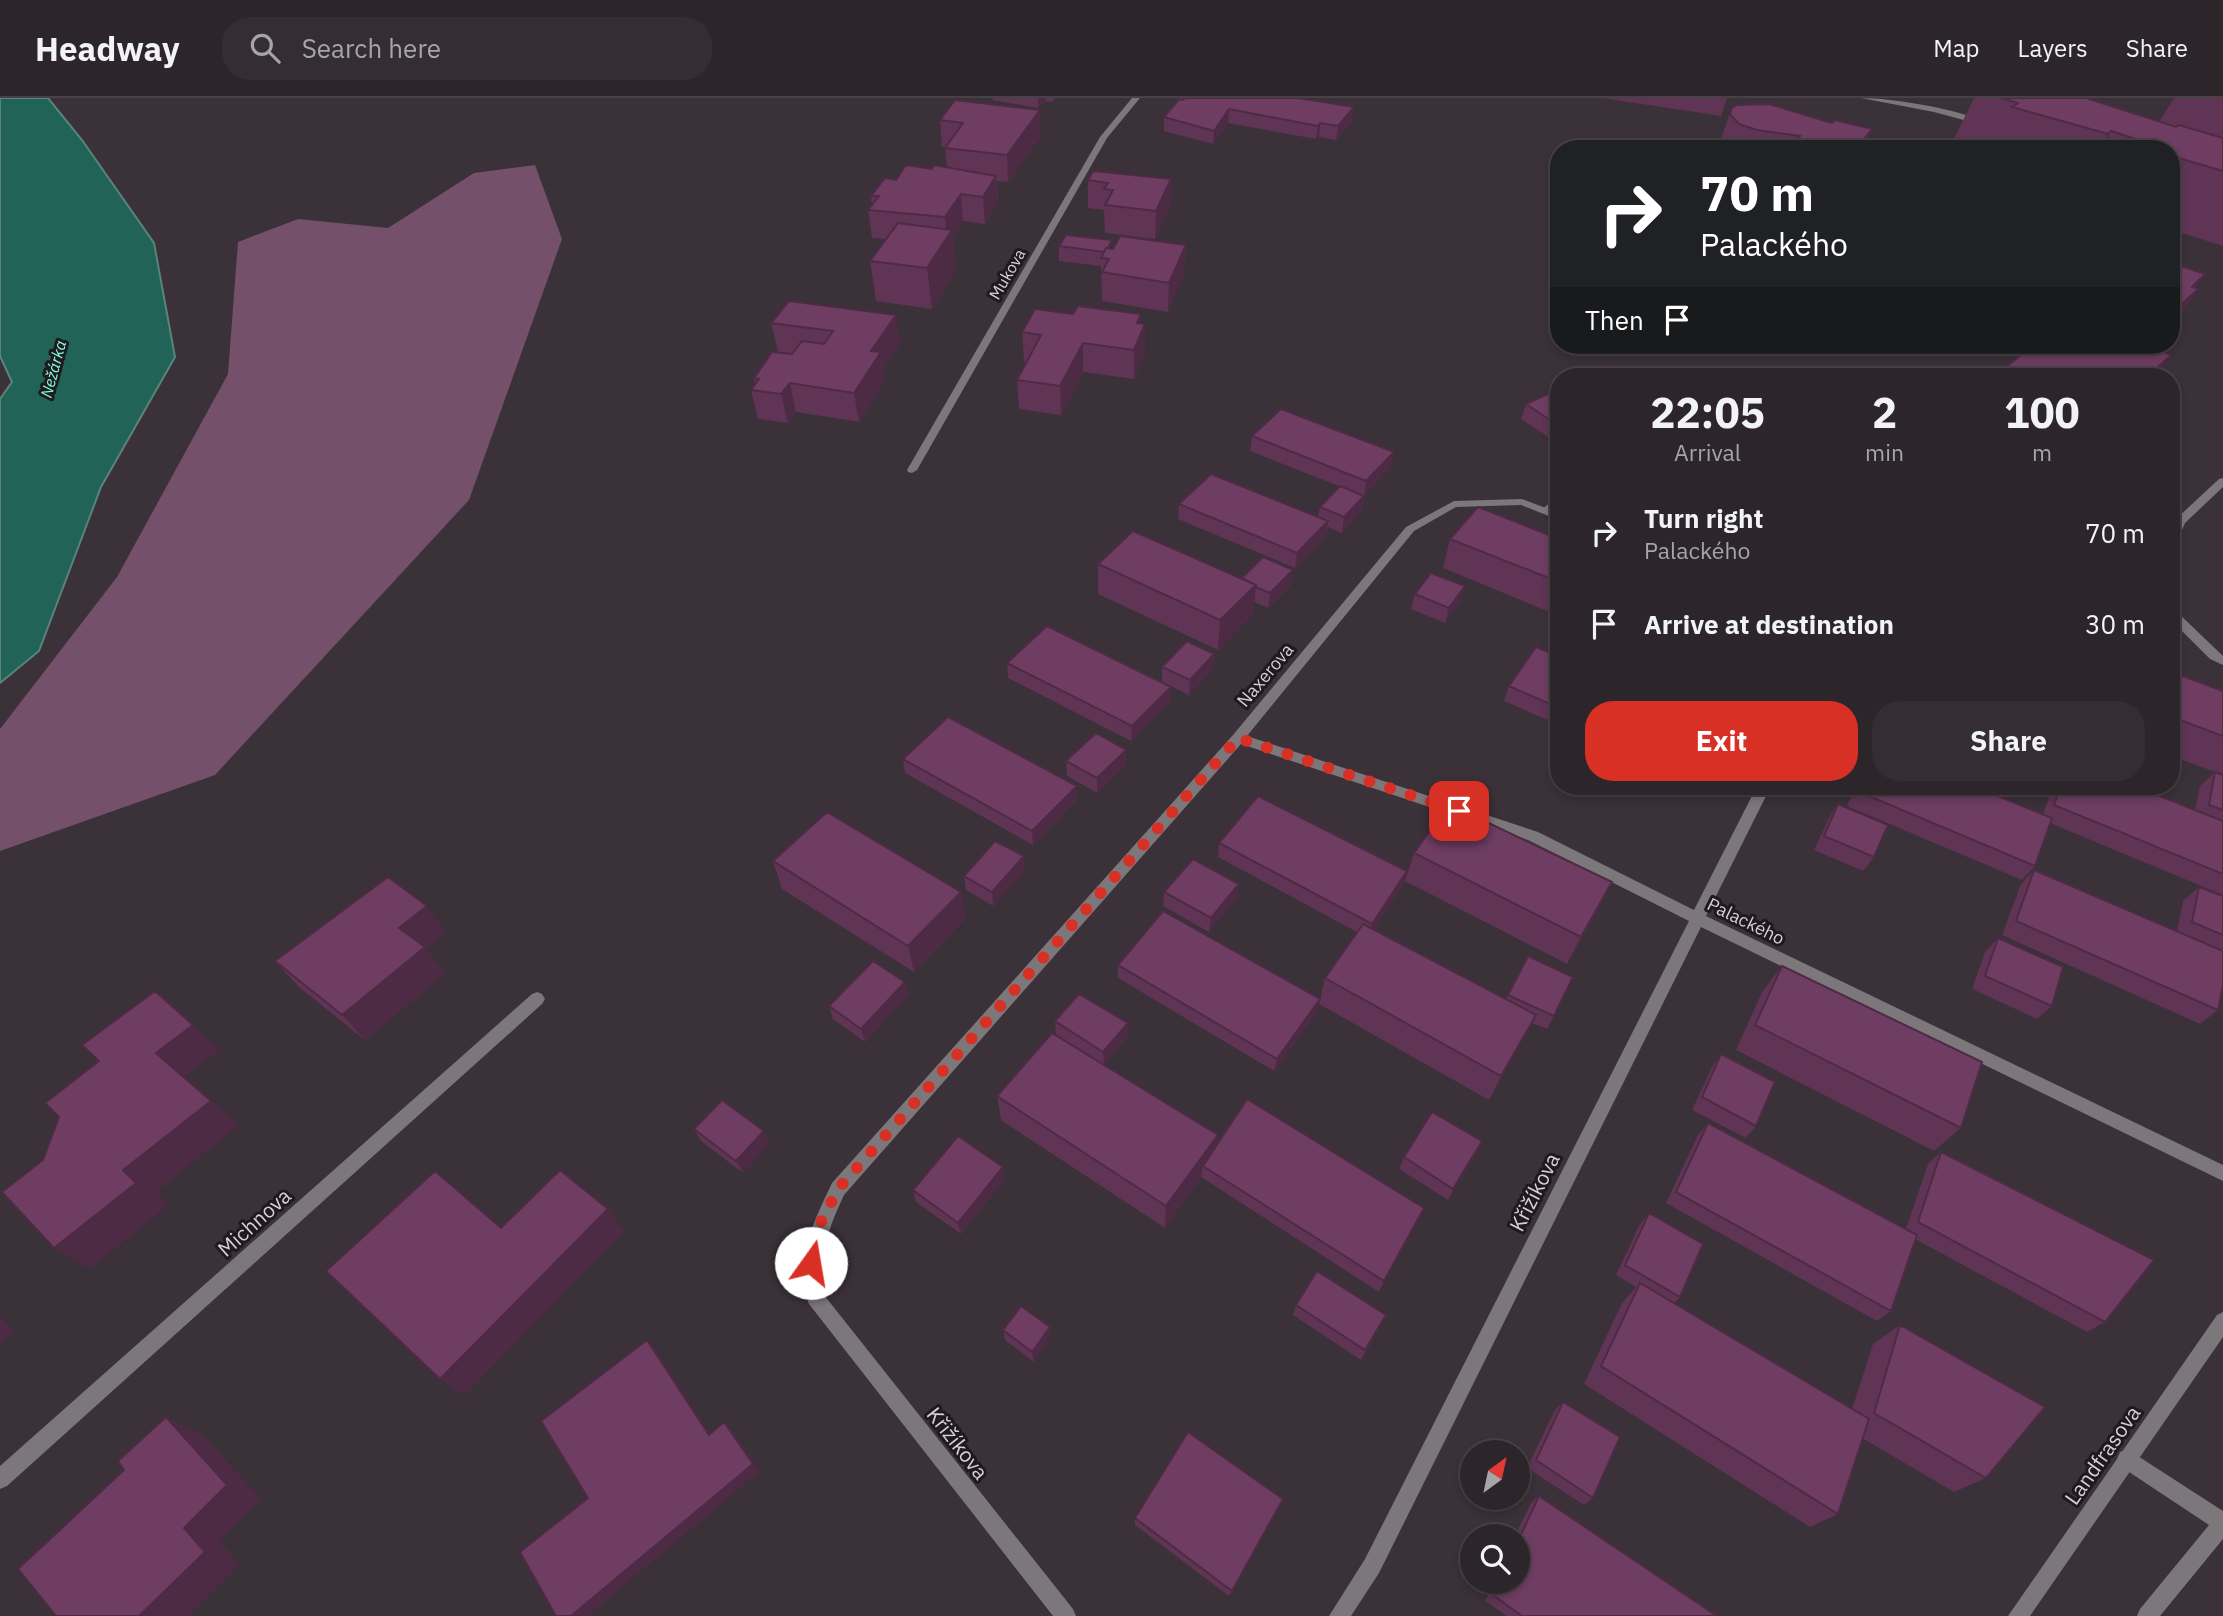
<!DOCTYPE html>
<meta charset="utf-8">
<style>
body{margin:0;font-family:"IBM Plex Sans",sans-serif;background:#342d32;color:#f1f3f6;height:100vh;display:flex;flex-direction:column;font-size:26px;white-space:nowrap}
*{box-sizing:border-box;margin:0}
p{font-size:23px;color:#a6a5a8}
.icon{flex:none;width:38px;height:38px;fill:none;stroke:currentColor;stroke-width:2;stroke-linecap:round;stroke-linejoin:round}
.map{position:relative;flex:1;overflow:hidden}
.details{position:absolute;left:1550px;top:270px;width:630px;height:427px;display:flex;flex-direction:column;background:#2c252a;border-radius:28px;box-shadow:0 4px 10px #0003,0 0 0 2px #484247}
.details>*{flex:none}
.top-card{position:absolute;left:1550px;top:42px;width:630px;height:214px;border-radius:28px;box-shadow:0 4px 10px #0003,0 0 0 2px #484247;background:#202124;color:#fff;overflow:hidden}
.needle{width:46px;rotate:33deg}
.fabs{position:absolute;left:1460px;top:1342px;display:grid;gap:14px}
.fabs a{display:grid;place-items:center;width:70px;height:70px;border-radius:50%;background:#2c252a;box-shadow:0 4px 10px #0003,0 0 0 2px #484247;font-size:35px}
.pin{position:absolute;display:grid;place-items:center;width:60px;height:60px;color:#fff;margin:-30px;border-radius:14px;box-shadow:0 4px 10px #0006}
.me{position:absolute;width:77px;margin:-38px;rotate:13deg;stroke-linejoin:round;filter:drop-shadow(0 0 5px #0008)}
.turn{display:flex;align-items:center;gap:24px;height:147px;padding:0 35px;font-size:32px}
.turn .icon{width:91px;height:91px;stroke-width:2.5}
.turn b{display:block;font-size:49px;line-height:60px}
.then{display:flex;align-items:center;height:66px;padding:0 35px;background:#0003;gap:14px;font-size:26px}
.eta{display:flex;justify-content:space-evenly;align-items:center;height:119px;text-align:center}
.eta b{font-size:42px;font-weight:700;line-height:49px}
.action{display:flex;gap:14px;margin-top:auto;padding:14px 35px}
.action a{flex:1;height:80px;border-radius:28px;background:#d93025;color:#fff;font-size:28px;font-weight:700;line-height:80px;text-align:center}
.action a+a{background:#342d32;color:#f1f3f6}
ul{padding:0;list-style:none}
li{display:flex;align-items:center;gap:21px;height:91px;padding:0 35px}
li div{flex:1}
li b{display:block;font-size:26px}
li em{font-style:normal}
header{display:flex;align-items:center;gap:42px;box-sizing:border-box;height:98px;padding:0 35px;background:#2c252a;border-bottom:2px solid #484247}
header strong{font-size:33px}
nav{display:flex;gap:38px;margin-inline-start:auto;font-size:24px}
.search{width:490px;height:63px;background:#342d32;display:flex;align-items:center;gap:18px;box-sizing:border-box;padding:0 24px;border-radius:28px;color:#a6a5a8;font-size:26px}
.map>svg:first-child{display:block}
.green{fill:#74506a}
.water{fill:#216356;stroke:#58847c;stroke-width:2}
.lines{fill:none;stroke-linecap:round;stroke-linejoin:round}
.service{fill:#7c777b;fill-rule:evenodd}
.minor{fill:#7c777b;fill-rule:evenodd}
.wall{fill:#5f3454}
.shaded-wall{fill:#4e2b45}
.building{fill:#6f3d62;stroke:#4e2b45;stroke-width:2}
.route{stroke:#d93025;stroke-width:12;stroke-dasharray:0 21.6}
.labels{text-anchor:middle;dominant-baseline:central;stroke-width:6;stroke-linejoin:round;paint-order:stroke}
.far-street-label{font-size:16px;fill:#d7d0d4;stroke:#1f1a1d}
.far-water-label{font-size:16px;font-style:italic;fill:#83fde2;stroke:#1f1a1d}
.street-label{font-size:18px;fill:#d7d0d4;stroke:#1f1a1d}
.near-street-label{font-size:21px;fill:#d7d0d4;stroke:#1f1a1d}
</style>
<header>
<strong>Headway</strong>
<div class="search"><svg class="icon" aria-label="search" viewBox="0 0 24 24"><circle cx="10" cy="10" r="6"/><path d="M15 15l6 6"/></svg>Search here</div>
<nav><a>Map</a><a>Layers</a><a>Share</a></nav>
</header>
<div class="map">
<svg width="2223" height="1518" viewBox="0 0 2223 1518">
<rect width="100%" height="100%" fill="#3b3138"/>
<path class="green" d="M535,67L562,141L469,402L215,677L0,753V631L117,479L228,276L238,144L298,121L388,130L474,75Z"/>
<path class="water" d="M0,0H48L82,42L154,145L175,259L101,389L39,553L0,585V301L12,284L0,258Z"/>
<g class="lines">
<path class="service" d="M2223,380V389L2185,425L2178,442L2172,446V429L2176,421L2219,381Z
M1559,398V407L1550,415H1542V411Z
M2172,512L2176,513L2223,558V567L2210,561L2172,523Z
M2127,1351L2223,1413V1441L2160,1518H2137L2140,1511L2209,1427L2120,1368L2117,1361L2120,1354Z"/>
<path class="minor" d="M1132,0H1140L1107,40L917,372L912,375L908,374L907,372L1100,39Z
M1861,0C1891,0 1961,11 1986,25L1982,27L1934,14Z
M1522,401L1559,415V422L1521,407L1456,409L1414,433L1247,638L1538,734L1694,812L1757,688H1771L1706,818L2223,1067V1083L1701,829L1379,1475L1351,1518H1329L1365,1461L1689,823L1528,742L1241,646L844,1097C827,1133 820,1156 824,1197L1073,1511L1076,1518H1053L809,1206C792,1166 815,1121 832,1085L1233,637L1406,429L1454,403Z
M537,894L542,896L545,901L542,906L7,1388L0,1391V1368L532,896Z
M2223,1214V1239L2030,1518H2008L2217,1217Z"/>
</g>
<path class="wall" d="M993,0H1056L1052,4L1046,3L1038,10L993,2Z
M1178,0H1298L1352,23L1336,42L1319,39L1316,41L1228,25L1213,46L1164,33V19L1178,2Z
M1602,0H1727L1721,18Z
M1974,0H2086L2159,24L2174,0H2223V148L2172,132V51H1949Z
M955,2L1041,38L1008,84L997,83L998,105L985,126L963,123L953,139L956,172L932,211L876,203L870,163L886,141L872,140L868,112L872,107L871,98L896,82L932,71L947,70L945,49H942L940,22Z
M1732,10L1872,31L1863,51H1717Z
M1171,81L1170,109L1155,141L1105,135L1104,112L1088,110V82Z
M1186,147L1184,175L1168,214L1102,203L1101,168L1059,163V148L1112,151Z
M789,203L900,245L883,271L885,283L859,324L796,314L788,325L758,321L751,292L755,286L754,280L793,256L778,254L771,225Z
M1073,216H1141V226H1145V255L1134,281L1083,274L1061,317L1019,311L1017,282L1027,264L1024,263L1022,234Z
M1559,291V346L1521,321L1526,306Z
M1252,338L1391,369L1364,398L1250,353Z
M1364,398L1361,413L1342,435L1328,429L1326,438L1295,470L1178,421L1179,406L1318,419L1320,409Z
M1450,441H1559V518L1443,470Z
M1098,466L1242,480L1291,487L1268,510L1254,504L1253,516L1218,552L1098,496Z
M1415,496L1460,503L1445,525L1411,511Z
M1214,556L1213,571L1189,597L1162,584V569Z
M1559,558V627L1504,603L1509,588Z
M1007,565L1170,604L1131,643L1008,580Z
M2172,574L2223,593V797L2050,725L2035,768L2022,782L1847,708L1857,688H1973L2043,716L2053,688H2134L2195,712L2200,688L2215,674L2172,658Z
M903,661L1077,702L1033,747L905,675Z
M1066,663L1126,666L1097,695L1067,678Z
M1838,706L1874,759L1863,773L1814,752L1829,720Z
M1219,745L1407,773L1403,787L1374,831L1506,901L1528,858L1554,918L1547,931L1532,925L1489,1002L1319,906L1325,880L1357,834L1218,759Z
M1414,755L1598,812L1567,866L1405,783Z
M773,763L961,794L965,821L914,874L782,791Z
M1025,772L993,808L966,792L964,778Z
M2034,772L2177,833L2183,803L2199,789L2223,798V887L2218,912L2200,926L2002,837L2021,786Z
M1164,794L1237,800L1209,834L1163,808Z
M446,835L426,851L445,875L365,942L299,889L275,863Z
M1998,840L2052,908L2037,921L1972,891L1985,854Z
M1118,867L1317,914L1274,973L1118,880Z
M1782,868L1961,1030L1934,1053L1736,952L1762,894Z
M905,884L908,897L865,944L833,921L829,908Z
M1055,923L1128,938L1104,967L1216,1047L1424,1110L1379,1194L1201,1079L1165,1130L1001,1022L997,998L1080,952L1056,936Z
M1721,956L1756,1028L1746,1040L1692,1012L1712,969Z
M1708,1025L1906,1131L1928,1066L1941,1054L2105,1224L2087,1234L1915,1141L1891,1213L1877,1223L1666,1105L1698,1037Z
M694,1031L769,1045L743,1075L701,1043Z
M1476,1055L1448,1102L1399,1071L1404,1059Z
M1005,1081L961,1136L916,1104L913,1092Z
M1649,1115L1680,1199L1674,1205L1852,1311L1873,1246L1900,1227L1986,1380L1954,1394L1862,1340L1838,1416L1810,1429L1584,1286L1622,1205L1636,1189L1616,1177L1640,1126Z
M1296,1207L1381,1227L1361,1262L1293,1217Z
M1003,1232L1051,1238L1034,1264L1005,1242Z
M1563,1304L1593,1400L1584,1407L1527,1370L1555,1312Z
M1539,1398L1717,1518H1507L1485,1503L1494,1484H1517V1438H1515L1531,1405Z
M1279,1408L1229,1498L1135,1427V1420Z"/>
<path class="shaded-wall" d="M1038,0H1046V3L1038,10Z
M1354,9L1352,23L1336,42L1338,28Z
M1229,11L1228,25L1213,46L1214,33Z
M1040,12L1041,38L1008,84L1007,57Z
M1320,25L1319,39L1316,41L1318,28Z
M1872,31L1863,51H1856Z
M2111,33L2101,51H2099L2108,36Z
M996,78L998,105L985,126L983,99Z
M1171,81L1170,109L1155,141L1156,113Z
M961,96L963,123L953,139L956,172L932,211L927,170L947,140L945,119Z
M1186,147L1184,175L1168,214L1169,185Z
M2205,176L2189,200L2198,191L2179,220L2172,226V215L2192,189Z
M1141,216V238L1145,226V255L1134,281V252L1137,225Z
M896,217L900,245L883,271L885,283L859,324L854,295L871,253Z
M1083,245V274L1061,317L1060,288Z
M2171,257L2156,278H2148Z
M790,285L796,314L788,325L781,296Z
M1394,354L1391,369L1364,398L1366,383Z
M1364,398L1361,413L1342,435L1344,419Z
M1328,423L1326,438L1295,470L1297,455Z
M1293,472L1291,487L1268,510L1270,495Z
M1256,487L1253,516L1218,552L1220,522Z
M1465,488L1460,503L1445,525L1449,510Z
M1214,556L1213,571L1189,597L1190,582Z
M1171,589L1170,604L1131,643L1132,628Z
M1126,652V666L1097,695V680Z
M1077,688V702L1033,747L1032,733Z
M1024,758L1025,772L993,808L992,794Z
M1407,773L1403,787L1368,840L1372,826Z
M1612,784L1598,812L1567,866L1581,839Z
M1239,786L1237,800L1209,834L1211,820Z
M961,794L965,821L914,874L908,848Z
M427,808L446,835L426,851L445,875L365,942L342,917L399,830Z
M905,884L908,897L865,944L861,931Z
M1320,901L1317,914L1274,973L1277,961Z
M1536,917L1523,942L1489,1002L1501,978Z
M1128,925V938L1104,967L1103,954Z
M193,927L220,952L185,979L239,1027L156,1094L168,1107L90,1171L54,1150L123,1072L156,955Z
M764,1033L769,1045L743,1075L736,1063Z
M1218,1037L1215,1060L1203,1068L1201,1079L1165,1130L1166,1108Z
M1482,1043L1476,1055L1448,1102L1453,1091Z
M1003,1069L1005,1081L961,1136L958,1125Z
M1424,1110L1419,1121L1379,1194L1384,1183Z
M608,1111L625,1133L464,1298L440,1281Z
M0,1218L14,1233L0,1245Z
M1050,1229L1051,1238L1034,1264L1032,1254Z
M647,1242L656,1252L716,1345L709,1337Z
M166,1319L201,1335L261,1401L219,1443L240,1466L188,1518H139L184,1430Z
M724,1324L732,1332L760,1373L588,1518H571Z"/>
<path class="building" d="M1185,0H1298L1354,9L1338,28L1320,25L1318,28L1229,11L1214,33L1164,19L1179,1L1183,2Z
M2002,0H2086L2176,29L2179,27L2223,40V73L2172,58L2176,54L2172,52V51H2167L2111,33L2108,36L2012,9L2018,5Z
M955,2L1040,12L1007,57L945,50L963,25L940,22Z
M1769,6L1832,25L1835,22L1872,31L1856,51H1790L1800,38L1757,32L1739,26L1730,16L1732,10L1737,7Z
M906,67L932,71L934,67L996,78L983,99L961,96L945,119L868,112L879,98H871L885,80L896,82Z
M1093,73L1171,81L1156,113L1105,107L1113,92L1104,91L1108,85L1088,82Z
M898,125L952,132L927,170L870,163Z
M1066,137L1112,142L1108,150H1106L1104,154L1059,148Z
M1120,138L1186,147L1169,185L1102,174L1109,161L1101,160L1106,150L1113,151Z
M2172,165L2205,176L2192,189L2198,191L2172,215Z
M789,203L896,217L871,253L881,254L854,295L790,285L781,296L751,292L759,281L754,280L772,254L792,256L802,243L824,246L833,233L771,225Z
M1078,208L1141,216L1137,225L1145,226L1134,252L1083,245L1060,288L1017,282L1041,237L1022,234L1035,211L1073,216Z
M2033,247H2145L2171,257L2148,278H1995Z
M1613,267L1631,278H1588Z
M1559,291V328L1526,306Z
M1281,311L1394,354L1366,383L1252,338Z
M1211,376L1328,423L1297,455L1179,406Z
M1340,388L1364,398L1344,419L1320,409Z
M1478,409L1559,441V484L1450,441Z
M1133,433L1256,487L1220,522L1098,466Z
M1263,459L1293,472L1270,495L1256,489V487L1242,480Z
M1431,475L1465,488L1449,510L1415,496Z
M1047,528L1171,589L1132,628L1007,565Z
M1187,543L1214,556L1190,582L1162,569Z
M1536,549L1559,558V610L1509,588Z
M2172,574L2223,593V638L2172,619Z
M948,619L1077,688L1032,733L903,661Z
M1096,635L1126,652L1097,680L1066,663Z
M2215,674L2223,677V712L2209,707Z
M1860,688H1973L2052,720L2035,768L1857,693Z
M2061,688H2134L2223,723V776L2054,707Z
M1258,698L1407,773L1372,826L1219,745Z
M1449,706L1612,784L1581,839L1414,755Z
M1838,706L1888,727L1874,759L1824,738Z
M827,714L961,794L908,848L773,763Z
M995,743L1024,758L992,794L964,778Z
M1193,761L1239,786L1211,820L1164,794Z
M2034,772L2223,853V887L2218,912L2016,823Z
M388,779L427,808L399,830L425,849L342,917L275,863Z
M2199,789L2223,798V837L2192,824Z
M1163,813L1320,901L1277,961L1118,867Z
M1363,826L1536,917L1501,978L1325,880Z
M1998,840L2063,869L2052,908L1985,878Z
M1528,858L1573,879L1554,918L1508,897Z
M873,863L905,884L861,931L829,908Z
M1782,868L1982,964L1961,1030L1755,927Z
M155,893L193,927L156,955L211,1003L123,1072L136,1085L54,1150L2,1094L43,1062L59,1019L45,1005L99,963L82,947Z
M1079,896L1128,925L1103,954L1055,923Z
M1052,935L1218,1037L1166,1108L997,998Z
M1721,956L1775,984L1756,1028L1702,999Z
M1247,1001L1424,1110L1384,1183L1203,1068Z
M722,1002L764,1033L736,1063L694,1031Z
M1432,1014L1482,1043L1453,1091L1404,1059Z
M1708,1025L1917,1137L1891,1213L1676,1094Z
M958,1038L1003,1069L958,1125L913,1092Z
M1941,1054L2154,1162L2105,1224L1918,1124Z
M560,1072L608,1111L440,1281L326,1173L435,1073L501,1130Z
M1649,1115L1703,1146L1680,1199L1625,1167Z
M1317,1173L1386,1217L1365,1252L1296,1207Z
M1640,1185L1869,1321L1838,1416L1601,1268Z
M1021,1208L1050,1229L1032,1254L1003,1232Z
M1900,1227L2045,1309L1986,1380L1874,1315Z
M647,1242L709,1337L724,1324L753,1366L571,1518H556L520,1454L588,1400L541,1323Z
M1563,1304L1620,1339L1593,1400L1536,1362Z
M166,1319L227,1387L184,1430L205,1454L139,1518H56L18,1471L124,1372L118,1363Z
M1188,1334L1283,1401L1232,1493L1135,1420Z
M1539,1398L1717,1518H1522L1493,1497L1499,1484H1517V1445Z"/>
<g class="lines">
<path class="route" d="M811,1165L818,1130L838,1091L1238,640L1459,713"/>
</g>
<g class="labels">
<g class="far-street-label">
<text transform="translate(1007 176) rotate(-60)">Mukova</text>
</g>
<g class="far-water-label">
<text transform="translate(53 271) rotate(-75)">Nežárka</text>
</g>
<g class="street-label">
<text transform="translate(1265 577) rotate(-50)">Naxerova</text>
<text transform="translate(1746 823) rotate(26)">Palackého</text>
</g>
<g class="near-street-label">
<text transform="translate(1534 1094) rotate(-63)">Křižíkova</text>
<text transform="translate(254 1124) rotate(-42)">Michnova</text>
<text transform="translate(958 1345) rotate(52)">Křižíkova</text>
<text transform="translate(2102 1357) rotate(-55)">Landfrasova</text>
</g>
</g>
</svg>
<div class="fabs">
<a><svg class="needle" viewBox="-14 -14 28 28"><path d="M0-13l5 13h-10z" fill="#e53935"/><path d="M0 13l5-13h-10z" fill="#a6a5a8"/></svg></a>
<a><svg class="icon" aria-label="search" viewBox="0 0 24 24"><circle cx="10" cy="10" r="6"/><path d="M15 15l6 6"/></svg></a>
</div>
<div class="pin" style="left:1459px;top:713px;background:#d93025"><svg class="icon" aria-label="arrive" viewBox="0 0 24 24"><path d="M6 21V4h12l-3 4 3 4H6"/></svg></div>
<svg class="me" style="left:811px;top:1165px" viewBox="-20 -20 40 40"><circle r="19" fill="#fff"/><path d="M0-13L10 11 0 6-10 11z" fill="#d93025"/></svg>
<div class="top-card">
<div class="turn"><svg class="icon" aria-label="right" viewBox="0 0 24 24"><path d="M7 20v-9h11M14 6l5 5-5 5"/></svg><div><b>70 m</b>Palackého</div></div>
<div class="then">Then<svg class="icon" aria-label="arrive" viewBox="0 0 24 24"><path d="M6 21V4h12l-3 4 3 4H6"/></svg></div>
</div>
<section class="details">
<div class="eta">
<div><b>22:05</b><p>Arrival</p></div>
<div><b>2</b><p>min</p></div>
<div><b>100</b><p>m</p></div>
</div>
<ul>
<li><svg class="icon" aria-label="right" viewBox="0 0 24 24"><path d="M7 20v-9h11M14 6l5 5-5 5"/></svg><div><b>Turn right</b><p>Palackého</p></div><em>70 m</em></li>
<li><svg class="icon" aria-label="arrive" viewBox="0 0 24 24"><path d="M6 21V4h12l-3 4 3 4H6"/></svg><div><b>Arrive at destination</b></div><em>30 m</em></li>
</ul>
<div class="action"><a>Exit</a><a>Share</a></div>
</section>
</div>
